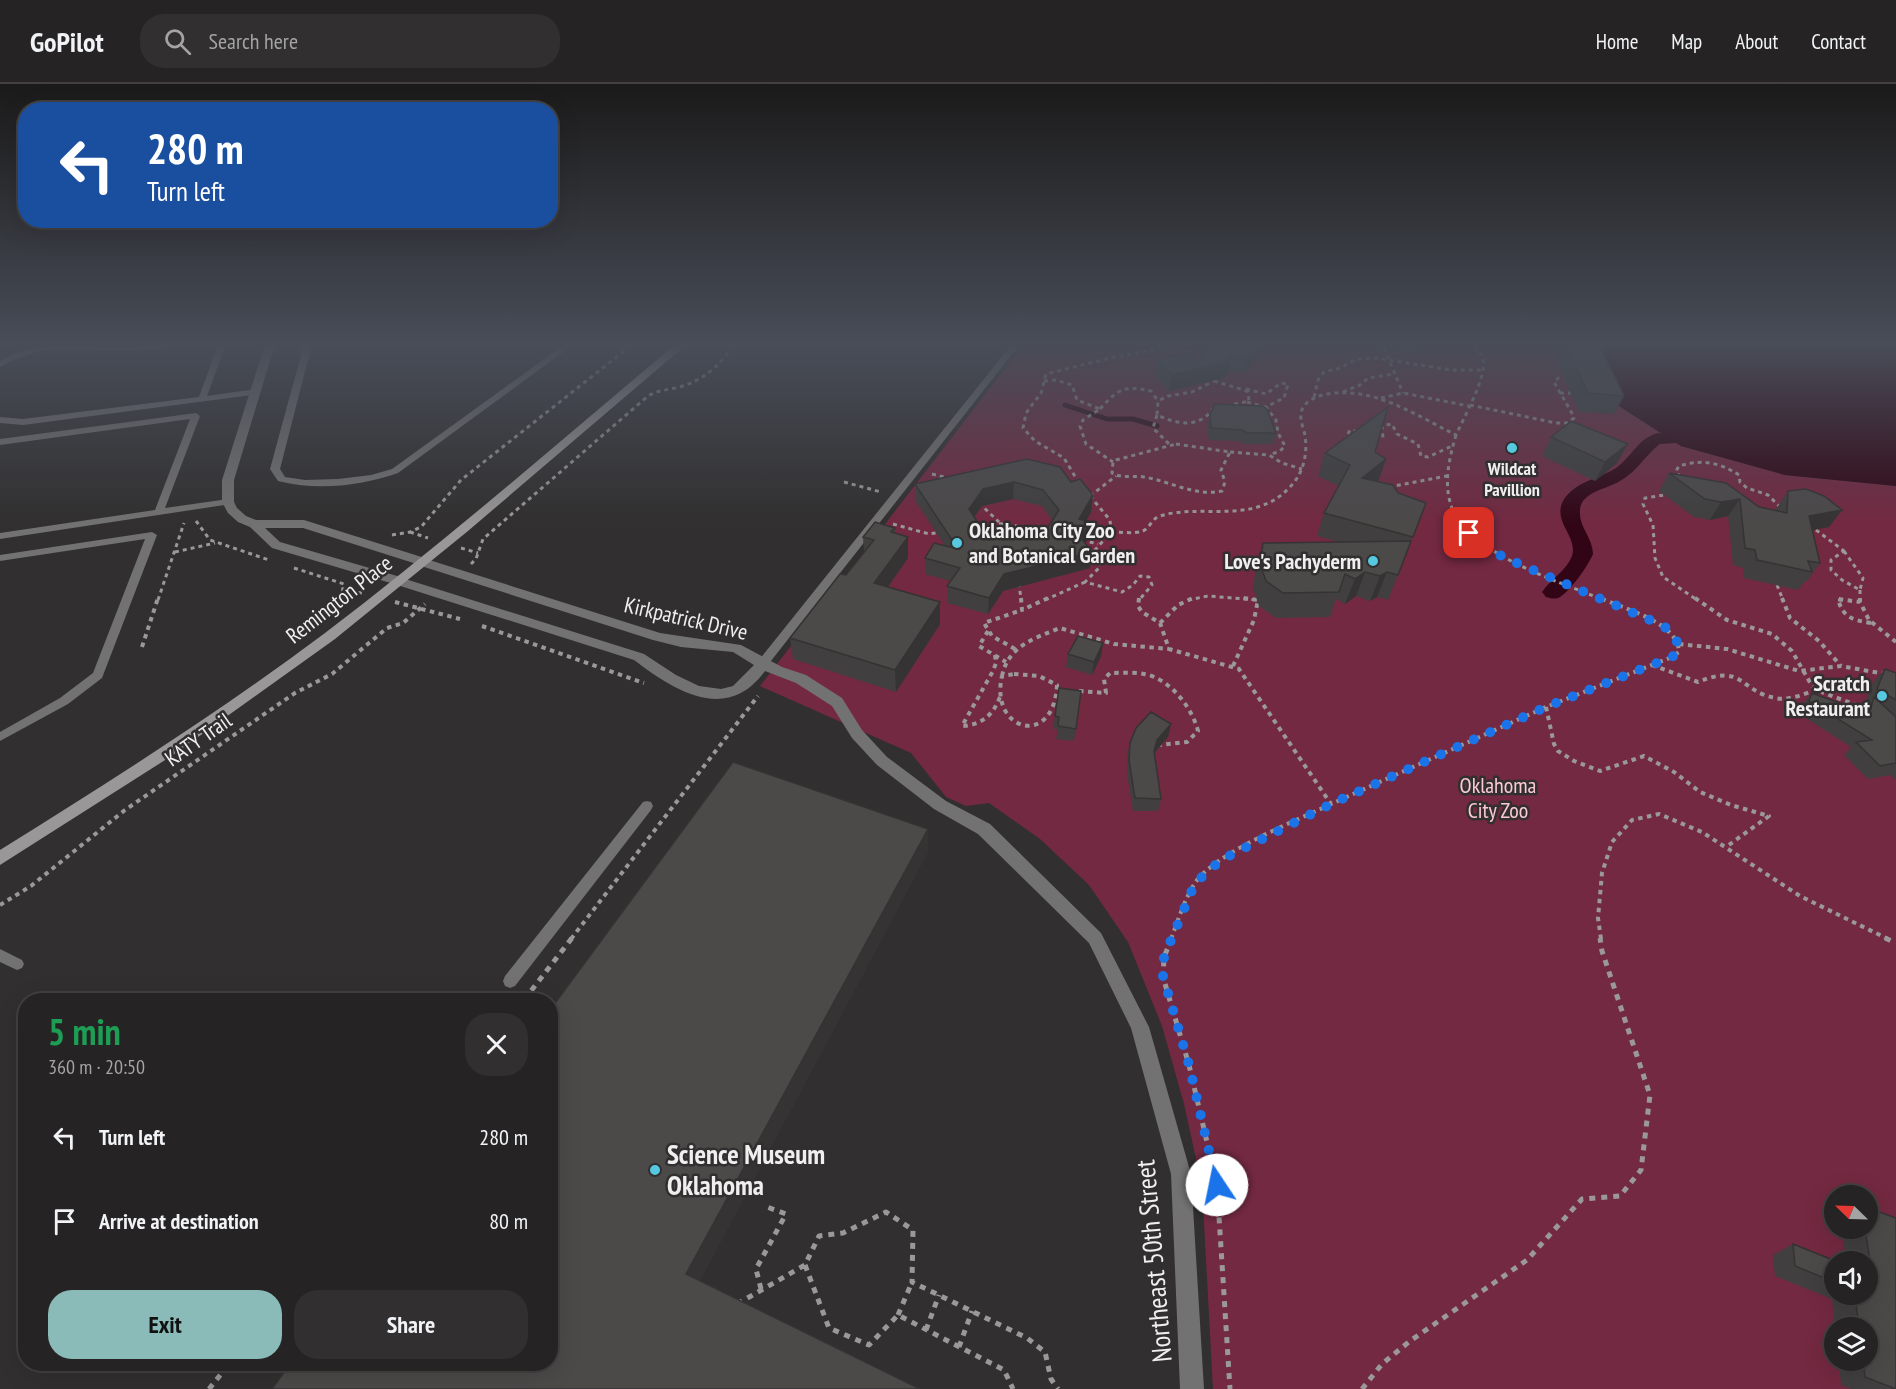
<!DOCTYPE html>
<meta charset="utf-8">
<style>
body{margin:0;font-family:"PT Sans Narrow",sans-serif;background:#312f30;color:#f1f3f6;height:100vh;display:flex;flex-direction:column;font-size:22px;white-space:nowrap}
*{box-sizing:border-box;margin:0}
p{font-size:20px;color:#a3a4a6}
.icon{flex:none;width:33px;height:33px;fill:none;stroke:currentColor;stroke-width:2;stroke-linecap:round;stroke-linejoin:round}
.map{position:relative;flex:1;overflow:hidden}
.details{position:absolute;left:18px;top:909px;width:540px;height:378px;display:flex;flex-direction:column;background:#252323;border-radius:24px;box-shadow:0 6px 24px #0002,0 0 0 2px #424041}
.details>*{flex:none}
.hud{position:absolute;left:18px;top:18px;width:540px;height:126px;border-radius:24px;box-shadow:0 6px 24px #0002,0 0 0 2px #424041;background:#1a4fa0;color:#fff;overflow:hidden}
.needle{width:39px;rotate:293deg}
.buttons{position:absolute;left:1824px;top:1101px;display:grid;gap:12px}
.buttons a{display:grid;place-items:center;width:54px;height:54px;border-radius:50%;background:#252323;box-shadow:0 6px 24px #0002,0 0 0 2px #424041;font-size:30px}
.pin{position:absolute;display:grid;place-items:center;width:51px;height:51px;color:#fff;margin:-26px;border-radius:12px;box-shadow:0 3px 9px #0006}
.me{position:absolute;width:66px;margin:-33px;rotate:349deg;stroke-linejoin:round;filter:drop-shadow(0 0 4px #0008)}
.turn{display:flex;align-items:center;gap:21px;height:126px;padding:0 30px;font-size:27px}
.turn .icon{width:78px;height:78px;stroke-width:2.5}
.turn b{display:block;font-size:42px;line-height:51px}
.round{display:grid;place-items:center;flex:none;width:63px;height:63px;border-radius:24px;background:#312f30}
.headline{display:flex;align-items:center;justify-content:space-between;height:102px;padding:0 30px}
h1{font-size:36px;font-weight:800;line-height:45px;color:#1e9e55}
.button{display:flex;gap:12px;margin-top:auto;padding:12px 30px}
.button a{flex:1;height:69px;border-radius:24px;background:#8bbbb9;color:#111;font-size:24px;font-weight:800;line-height:69px;text-align:center}
.button a+a{background:#312f30;color:#f1f3f6}
ul{padding:0;list-style:none}
li{display:flex;align-items:center;gap:18px;height:84px;padding:0 30px}
li div{flex:1}
li b{display:block;font-size:22px}
li em{font-style:normal}
header{display:flex;align-items:center;gap:36px;box-sizing:border-box;height:84px;padding:0 30px;background:#252323;border-bottom:2px solid #424041}
header strong{font-size:28px}
nav{display:flex;gap:33px;margin-inline-start:auto;font-size:21px}
.search{width:420px;height:54px;background:#312f30;display:flex;align-items:center;gap:15px;box-sizing:border-box;padding:0 21px;border-radius:24px;color:#a3a4a6;font-size:22px}
.map>svg:first-child{display:block}
.green{fill:#732941;fill-rule:evenodd}
.water{fill:#310515}
.lines{fill:none;stroke-linecap:round;stroke-linejoin:round}
.stream{stroke:#310515;stroke-width:5}
.canal{fill:#310515;fill-rule:evenodd}
.path-far2{stroke:#9a9899;stroke-width:3;stroke-dasharray:4 4;stroke-linecap:butt}
.path-far1{stroke:#9a9899;stroke-width:4;stroke-dasharray:4.5 4.5;stroke-linecap:butt}
.path{stroke:#9a9899;stroke-width:5;stroke-dasharray:6 6;stroke-linecap:butt}
.service{fill:#737272;fill-rule:evenodd}
.minor{fill:#737272;fill-rule:evenodd}
.tertiary{fill:#737272;fill-rule:evenodd}
.secondary{fill:#999797;fill-rule:evenodd}
.wall{fill:#413f3f;fill-rule:evenodd}
.shaded-wall{fill:#353333}
.building{fill:#4c4949;stroke:#353333;stroke-width:1.5;fill-rule:evenodd}
.route{stroke:#1a73e8;stroke-width:10;stroke-dasharray:0 18}
.poi-dot{fill:#56c9e1;stroke:#312f2f;stroke-width:2}
.labels{text-anchor:middle;dominant-baseline:central;stroke-width:5;stroke-linejoin:round;paint-order:stroke}
.far-poi-label{font-size:18px;font-weight:bold;fill:#f0eeef;stroke:#312f2f}
.poi-label{font-size:22px;font-weight:bold;fill:#f0eeef;stroke:#312f2f;text-anchor:end}
.street-label{font-size:22px;fill:#f0eeef;stroke:#312f2f}
.park-label{font-size:22px;fill:#fcc9d5;stroke:#312f2f}
.near-poi-label{font-size:27px;font-weight:bold;fill:#f0eeef;stroke:#312f2f;text-anchor:start}
.near-street-label{font-size:27px;fill:#f0eeef;stroke:#312f2f}
</style>
<header>
<strong>GoPilot</strong>
<div class="search"><svg class="icon" aria-label="search" viewBox="0 0 24 24"><circle cx="10" cy="10" r="6"/><path d="M15 15l6 6"/></svg>Search here</div>
<nav><a>Home</a><a>Map</a><a>About</a><a>Contact</a></nav>
</header>
<div class="map">
<svg width="1896" height="1305" viewBox="0 0 1896 1305">
<rect width="100%" height="100%" fill="#312f2f"/>
<path class="green" d="M1024,260H1567L1619,322L1681,362L1785,391L1896,402V1305H1213L1202,1102L1184,1020L1162,942L1128,858L1089,801L1040,755L989,719L966,722L946,713L911,669L760,602ZM1834,1112H1868V1144H1834ZM1834,1178H1868V1210H1834ZM1834,1244H1868V1276H1834Z"/>
<path class="water" d="M1567,260H1896V402L1785,391L1681,362L1619,322Z"/>
<g class="lines">
<path class="stream" d="M1065,321L1107,335H1133L1157,342"/>
<path class="canal" d="M1658,349L1676,351L1679,355L1676,359L1660,360C1645,371 1639,386 1620,397C1607,405 1581,408 1580,426C1578,442 1593,454 1593,470C1588,482 1571,506 1560,513C1555,516 1550,514 1546,513L1542,508C1550,496 1567,486 1572,472C1578,453 1554,439 1562,419C1572,398 1599,395 1616,384C1632,373 1638,354 1658,349Z"/>
<path class="path-far2" d="M1179,262L1198,278
M1384,264L1403,309
M1044,297L1056,296L1072,301L1077,316L1100,325L1083,336L1080,342L1086,360L1113,378
M1214,297L1244,306L1248,308L1249,317L1213,325C1198,345 1177,340 1157,331L1158,317L1168,312L1192,308Z
M1246,305L1266,310L1281,299L1288,300L1284,314L1266,323L1276,336L1278,349L1285,362L1280,367L1269,371
M1343,308L1360,301L1368,294L1394,290
M1560,309H1571
M1314,313L1318,296L1324,288L1340,284L1357,275L1377,274L1451,286H1482
M1381,314L1403,309L1469,322
M1247,318L1265,323
M1470,321L1556,339H1568L1574,334L1573,331L1554,298L1558,294H1564
M1100,325C1118,305 1124,301 1151,307L1158,317
M1157,331L1153,344L1170,361
M1348,350L1350,346L1359,348
M1456,351C1449,375 1443,400 1452,424C1471,471 1559,497 1603,516
M1376,352L1383,354L1382,342L1392,340L1397,350L1418,360L1421,372L1428,373L1452,362
M1176,360L1230,368L1221,386L1225,398L1222,407C1195,413 1170,397 1144,393C1133,391 1122,395 1112,389L1113,378L1116,376Z
M1230,368L1269,371L1282,379L1302,385
M932,390L948,394
M1680,393L1676,387L1679,382C1702,375 1719,378 1739,391L1740,398L1747,404L1768,411L1780,423
M844,398L881,408
M1079,399L1064,374L1035,357L1023,344L1026,329L1041,309L1046,290L1110,274L1184,260
M1389,403L1447,392
M1671,410L1645,414L1643,420L1653,441L1655,474L1663,493L1697,516
M1090,412L1110,436L1111,448L1095,466L1099,472L1100,483L1085,498L1122,508L1133,501L1140,492L1149,493L1152,501L1139,516
M1090,412L1116,392
M979,419L999,438
M196,437L210,456L269,476
M893,440L929,450L941,448
M1010,441L1013,456
M975,442C997,438 1017,439 1037,450
M1816,446L1844,467
M410,448L428,454
M1111,448C1120,448 1135,450 1143,447C1150,444 1152,434 1160,432C1202,419 1254,442 1290,403C1303,390 1308,370 1305,352C1304,345 1300,338 1301,330C1302,320 1311,315 1319,312C1368,298 1415,331 1456,351C1463,335 1488,291 1483,275C1481,268 1476,264 1471,260
M392,451L410,448L421,443L461,396L633,260
M1082,456L1098,460
M461,464L478,469
M1844,467L1863,494L1860,506L1842,496L1831,486V476Z
M175,468L215,459
M471,480L476,475L483,455L648,312C658,306 668,306 679,303C701,298 723,280 733,260
M294,484L344,500L340,516
M1019,499L1021,516
M1777,501L1783,516
M1860,506V516
M342,507L362,509
M158,516L184,439
M1045,516L1085,498
M1188,516L1208,512L1257,516
M1838,516H1845"/>
<path class="path-far1" d="M1021,514L1022,526L1048,514
M1139,514L1138,522L1142,528L1160,539L1169,565L1239,585L1331,720L1546,623L1672,573L1679,568C1678,538 1624,525 1600,514
M1695,514L1727,536L1772,550L1792,567L1812,602L1824,609L1867,625
M1782,514L1790,534L1819,557L1841,582
M1860,514V518
M395,518L460,535
M323,528L340,514
M692,535L696,537
M1160,539L1178,521L1193,514
M1871,539C1853,536 1843,534 1838,515L1860,518L1869,536L1896,558
M482,542L644,599
M988,547L979,562L1006,578
M1679,560L1727,565L1799,587L1841,582L1896,592
M142,563L158,514
M1015,565L992,552L984,539L1022,526
M995,571L996,579L993,587L962,642C982,641 993,631 1000,613
M1652,581L1698,598C1744,579 1739,607 1775,614C1788,617 1804,610 1816,606
M1233,582L1254,536L1258,516L1243,514
M1014,590L1039,592L1057,601C1054,665 989,647 1002,592Z
M1002,592C1008,562 1035,554 1060,544L1114,560L1169,565
M1079,607L1106,609L1104,595L1110,589C1121,589 1133,588 1144,590C1169,594 1192,623 1198,647L1187,658L1160,661
M1546,623L1554,660L1558,667L1574,677L1600,687L1644,672L1674,688L1700,708L1731,721L1769,732L1726,763
M0,821L31,802L125,726L295,609L332,590L387,544L403,539L425,520
M571,855L758,612
M1171,855C1178,837 1184,816 1195,799C1216,768 1296,737 1331,720
M1601,855L1598,834L1602,789L1612,758L1632,736L1659,730L1702,748L1800,812L1888,855"/>
<path class="path" d="M1172,854L1164,873L1163,893L1189,981L1217,1101L1230,1305
M1885,854L1896,859
M524,916L572,854
M805,1181L829,1244L869,1261L898,1231L1004,1286L1013,1305
M761,1205L756,1185L786,1130L767,1123
M737,1220L805,1181L819,1152L843,1149L886,1128L913,1146L912,1198L1027,1254L1045,1268L1051,1295L1058,1305
M898,1231L912,1198
M926,1246L939,1211
M959,1263L972,1227
M209,1305L229,1280
M1362,1305L1382,1280L1410,1257L1527,1176L1582,1115L1620,1112L1641,1086L1650,1011L1602,867L1600,854"/>
<path class="service" d="M170,260H193L189,262L133,267H40L16,275L0,283V277C35,255 74,262 114,263C132,263 151,261 170,260Z
M218,260H226L207,312L256,305L259,306V310L23,341L0,339V333L23,335L199,313Z
M304,260H312L280,385L285,393L305,396L338,395L371,391L392,385L565,260H574L398,389C361,402 316,407 278,397L270,385Z
M1012,260H1020L767,582H759L757,579L759,576Z
M196,329L200,332L165,424L228,415L231,416V420L0,455V449L155,426L190,335L0,361V355Z
M152,448L157,451L102,594L68,620L0,657V648L60,614L93,589L145,455L0,477V471Z
M647,717L651,718L653,722L651,726L515,902L510,904L505,902L503,897L505,892L643,718Z
M0,865L22,876L24,880L22,884L17,886L0,878Z"/>
<path class="minor" d="M423,474L660,549L741,561L782,583L806,591L842,614L862,646L887,673L946,717L990,740L1101,849L1149,943L1191,1090L1204,1305H1180L1171,1090L1131,944L1089,859L978,750L934,725L877,681L852,654L832,622L796,599L765,587C727,640 675,607 634,576L394,500L392,497L399,493L644,570L676,591L699,602L721,605L733,602L754,581L733,568L681,563L653,556L418,481L417,478Z"/>
<path class="tertiary" d="M0,260H9L0,264Z
M265,260H275L234,396V418L237,424L246,432L256,436H304L428,475L429,478L423,482L303,444H265L280,458L404,494L406,497L404,500H394L272,464L250,443L238,438L228,429L222,418V396Z"/>
<path class="secondary" d="M676,260H687L468,447L335,555L173,671L0,781V766C111,697 221,627 325,549C446,457 560,357 676,260Z"/>
</g>
<path class="wall" d="M1213,260H1279L1261,268L1245,289L1228,288L1224,294L1169,307L1154,292L1157,276L1199,277Z
M1373,260H1429L1418,268L1404,263L1396,269Z
M1565,260H1574L1624,312L1614,330L1579,328L1556,277Z
M1210,330L1276,349L1273,360H1244L1239,357L1209,356L1207,342Z
M1551,353L1617,379L1595,397L1542,372Z
M1375,368L1386,375L1378,397L1398,409L1426,419L1388,516L1377,513L1370,517L1356,512L1345,520L1336,515L1330,533L1276,534L1259,522L1253,504L1256,484L1263,459L1339,458L1317,452L1324,429L1339,402L1318,392L1325,369Z
M1669,389L1726,399L1759,423L1776,427V425L1788,407L1829,443L1812,446L1820,479L1807,497H1805L1798,506L1744,494L1743,484L1733,481L1728,432L1710,436L1694,433L1659,407Z
M1071,398L1093,411L1091,428L1086,437L1088,454L1085,459L1092,468L1090,484L1003,507L988,530L947,519V502L950,497L925,490V474L945,462L915,416V400ZM1013,415L1042,422L1052,436L1047,445L1015,453L982,445L974,433L982,422Z
M895,444V449L908,453V474L888,503L940,540L896,608L793,575L790,554L846,491L864,468L863,453Z
M1103,559L1101,572L1092,591L1066,583L1068,570Z
M1885,585L1896,589V696L1890,691L1868,695L1844,671L1851,663L1798,629L1801,622L1812,609L1862,627L1868,620L1865,618L1873,598Z
M1081,607L1074,657L1056,655L1058,645H1053L1055,632Z
M1168,653L1155,669L1161,715L1158,727H1133L1127,689V672L1130,659Z
M1842,1144H1868L1896,1305H1852L1841,1301L1839,1276H1868V1244H1835L1832,1215L1775,1192L1773,1171L1793,1160L1834,1178V1210H1868V1178H1846Z"/>
<path class="shaded-wall" d="M1259,260H1279L1261,268L1245,289L1248,273Z
M1399,260H1405L1404,263L1396,269Z
M1421,260H1429L1418,268Z
M1231,272L1228,288L1224,294L1169,307L1172,291Z
M1628,360L1617,379L1595,397L1605,378Z
M1386,375L1378,398L1362,394Z
M1014,398L1013,415L982,422L968,442L969,425L983,405Z
M1093,411L1091,428L1078,452L1079,435Z
M1740,415L1728,432L1710,436L1721,418Z
M1842,426L1829,443L1796,449L1809,432Z
M1090,438L1088,454L1079,471L1081,454Z
M908,453V474L875,521L874,499Z
M1092,468L1090,484L1003,507L988,530L989,514L1004,490Z
M1365,488L1356,512L1345,520L1355,495Z
M1387,488L1377,513L1370,517L1380,492Z
M940,518V540L896,608L895,586Z
M1103,559L1101,572L1092,591L1094,578Z
M1171,640L1168,653L1154,669L1151,680L1157,656Z
M928,745V769L696,1205L686,1190Z"/>
<path class="building" d="M1213,260H1259L1248,273L1231,272L1227,278L1172,291L1157,276L1190,268L1199,277Z
M1565,260L1599,261L1624,312L1588,309Z
M1215,320L1263,322L1267,325L1276,349H1247L1242,346L1211,344L1210,330Z
M1388,323L1375,368L1386,375L1362,394L1393,401L1398,409L1426,419L1413,453L1324,429L1350,381L1325,369Z
M1571,337L1628,360L1605,378L1551,353Z
M1027,375L1060,383L1071,398L1080,395L1093,411L1079,435L1090,438L1081,454L1092,468L1004,490L989,514L947,502L960,484L925,474L934,459L958,465L915,400ZM1014,398L1043,406L1059,426L1047,445L1015,453L982,445L969,425L983,405Z
M1669,389L1726,399L1759,423L1787,429L1788,407L1806,405L1824,412L1842,426L1809,432L1820,479L1808,477L1812,488L1757,476L1755,466L1745,464L1740,415L1721,418L1705,415Z
M875,438L895,444L891,448L908,453L874,499L940,518L895,586L790,554L840,490L846,491L874,456L863,453Z
M1411,457L1398,491L1387,488L1380,492L1365,488L1355,495L1345,490L1339,508L1283,509L1266,497L1260,480L1263,459Z
M1078,552L1103,559L1094,578L1068,570Z
M1885,585L1896,589V616L1877,605Z
M1059,604L1081,607L1076,645L1058,642L1059,633L1055,632Z
M1812,609L1869,630L1874,613L1896,633V679L1880,682L1856,658L1872,656L1809,617Z
M1151,628L1171,640L1157,656L1154,667L1161,715L1135,714L1129,676L1130,659L1136,644Z
M733,678L928,745L686,1190L920,1305H272L290,1280H550V926Z
M1868,1124L1896,1134V1305L1865,1293L1863,1276H1868V1244H1859L1855,1210H1868V1189L1872,1191L1865,1144H1868Z
M1793,1160L1838,1178H1834V1198L1795,1182Z"/>
<linearGradient id="sky" x2="0" y2="1"><stop stop-color="#1b1a1a"/><stop offset="0.59" stop-color="#484d58"/><stop offset="1" stop-color="#484d58" stop-opacity="0"/></linearGradient>
<rect width="1896" height="442" fill="url(#sky)"/>
<g class="lines">
<path class="route" d="M1217,1101L1189,981L1163,892L1164,873L1195,799L1221,776L1331,720L1546,623L1672,573L1678,568L1679,560L1664,542L1505,474L1487,464L1469,449"/>
</g>
<g class="poi-dot">
<circle cx="1512" cy="364" r="6"/>
<circle cx="957" cy="459" r="6"/>
<circle cx="1373" cy="477" r="6"/>
<circle cx="1882" cy="612" r="6"/>
<circle cx="655" cy="1086" r="6"/>
</g>
<g class="labels">
<g class="far-poi-label">
<text x="1512" y="384">Wildcat<tspan x="1512" dy="21">Pavillion</tspan></text>
</g>
<g class="poi-label">
<text x="969" y="446" text-anchor="start">Oklahoma City Zoo<tspan x="969" dy="25">and Botanical Garden</tspan></text>
<text x="1361" y="477">Love's Pachyderm</text>
<text x="1870" y="599">Scratch<tspan x="1870" dy="25">Restaurant</tspan></text>
</g>
<g class="street-label">
<text transform="translate(339 515) rotate(-38)">Remington Place</text>
<text transform="translate(686 534) rotate(13)">Kirkpatrick Drive</text>
<text transform="translate(198 655) rotate(-35)">KATY Trail</text>
</g>
<g class="park-label">
<text x="1498" y="701">Oklahoma<tspan x="1498" dy="25">City Zoo</tspan></text>
</g>
<g class="near-poi-label">
<text x="667" y="1070">Science Museum<tspan x="667" dy="31">Oklahoma</tspan></text>
</g>
<g class="near-street-label">
<text transform="translate(1153 1177) rotate(-95)">Northeast 50th Street</text>
</g>
</g>
</svg>
<div class="buttons">
<a><svg class="needle" viewBox="-14 -14 28 28"><path d="M0-13l5 13h-10z" fill="#e53935"/><path d="M0 13l5-13h-10z" fill="#a3a4a6"/></svg></a>
<a><svg class="icon" aria-label="sound" viewBox="0 0 24 24"><path d="M4 9h4l5-4v14l-5-4H4zM17 9q2 3 0 6"/></svg></a>
<a><svg class="icon" aria-label="layers" viewBox="0 0 24 24"><path d="M12 4l9 5-9 5-9-5zM3 14l9 5 9-5"/></svg></a>
</div>
<div class="pin" style="left:1469px;top:449px;background:#d93025"><svg class="icon" aria-label="arrive" viewBox="0 0 24 24"><path d="M6 21V4h12l-3 4 3 4H6"/></svg></div>
<svg class="me" style="left:1217px;top:1101px" viewBox="-20 -20 40 40"><circle r="19" fill="#fff"/><path d="M0-13L10 11 0 6-10 11z" fill="#1a73e8"/></svg>
<div class="hud">
<div class="turn"><svg class="icon" aria-label="left" viewBox="0 0 24 24"><path d="M17 20v-9H6M10 6l-5 5 5 5"/></svg><div><b>280 m</b>Turn left</div></div>
</div>
<section class="details">
<div class="headline"><div><h1>5 min</h1><p>360 m · 20:50</p></div><a class="round"><svg class="icon" aria-label="close" viewBox="0 0 24 24"><path d="M6 6l12 12M18 6L6 18"/></svg></a></div>
<ul>
<li><svg class="icon" aria-label="left" viewBox="0 0 24 24"><path d="M17 20v-9H6M10 6l-5 5 5 5"/></svg><div><b>Turn left</b></div><em>280 m</em></li>
<li><svg class="icon" aria-label="arrive" viewBox="0 0 24 24"><path d="M6 21V4h12l-3 4 3 4H6"/></svg><div><b>Arrive at destination</b></div><em>80 m</em></li>
</ul>
<div class="button"><a>Exit</a><a>Share</a></div>
</section>
</div>
